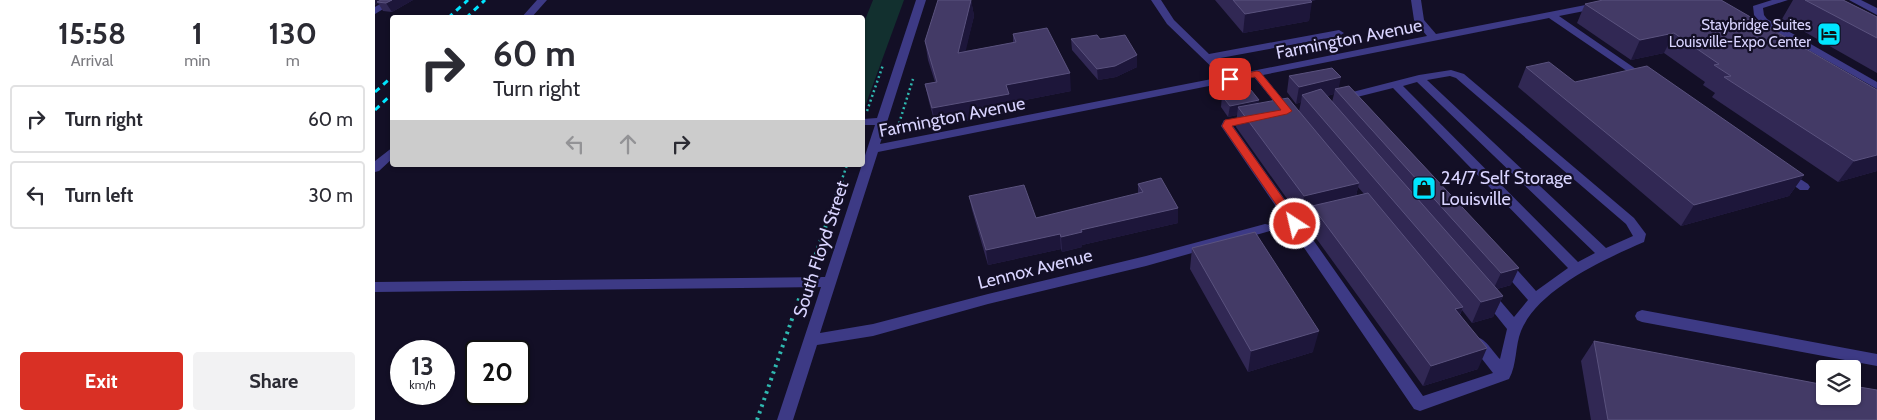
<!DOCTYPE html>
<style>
body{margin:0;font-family:Cabin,sans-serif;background:#f2f2f3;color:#2b2b33;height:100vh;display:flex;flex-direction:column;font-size:19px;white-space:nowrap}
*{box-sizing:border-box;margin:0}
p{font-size:16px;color:#7c7c81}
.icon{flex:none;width:28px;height:28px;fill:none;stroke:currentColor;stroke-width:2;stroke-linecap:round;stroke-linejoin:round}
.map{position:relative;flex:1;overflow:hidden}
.details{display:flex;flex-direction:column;background:#fff;width:375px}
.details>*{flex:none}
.top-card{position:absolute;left:15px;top:15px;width:475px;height:152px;border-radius:5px;box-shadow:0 1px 4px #0004;background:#fff;color:#2b2b33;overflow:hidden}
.controls{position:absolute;left:1441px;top:360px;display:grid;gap:10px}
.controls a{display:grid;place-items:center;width:45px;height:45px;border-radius:5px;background:#fff;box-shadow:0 1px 4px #0004;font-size:25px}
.speed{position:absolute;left:15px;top:340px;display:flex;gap:10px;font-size:25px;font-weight:700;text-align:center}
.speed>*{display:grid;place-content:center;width:65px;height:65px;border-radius:50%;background:#fff;box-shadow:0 1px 4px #0004;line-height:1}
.speed small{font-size:12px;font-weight:400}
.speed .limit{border:2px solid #111;border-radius:8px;background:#fff;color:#111}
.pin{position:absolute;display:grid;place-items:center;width:42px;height:42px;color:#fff;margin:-21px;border-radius:10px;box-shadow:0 2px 8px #0006}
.me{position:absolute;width:55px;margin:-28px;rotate:325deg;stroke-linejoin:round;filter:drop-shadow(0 0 4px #0008)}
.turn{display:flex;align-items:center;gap:18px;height:105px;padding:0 20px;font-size:22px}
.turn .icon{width:65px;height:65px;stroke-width:2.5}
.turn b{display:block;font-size:35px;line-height:42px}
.lanes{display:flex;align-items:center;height:48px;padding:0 20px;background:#0003;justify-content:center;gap:25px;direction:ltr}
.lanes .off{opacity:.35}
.eta{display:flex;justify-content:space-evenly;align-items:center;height:85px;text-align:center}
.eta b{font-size:30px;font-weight:700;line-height:35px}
.cta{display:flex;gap:10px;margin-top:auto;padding:10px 20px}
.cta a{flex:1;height:58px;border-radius:5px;background:#d93025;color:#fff;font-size:20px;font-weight:700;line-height:58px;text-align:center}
.cta a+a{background:#f2f2f3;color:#2b2b33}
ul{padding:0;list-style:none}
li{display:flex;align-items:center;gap:15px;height:68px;margin:0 10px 8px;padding:0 10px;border:2px solid #e1e1e2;border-radius:5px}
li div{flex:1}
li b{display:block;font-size:19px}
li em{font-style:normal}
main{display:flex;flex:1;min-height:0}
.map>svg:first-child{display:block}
.green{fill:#12302f}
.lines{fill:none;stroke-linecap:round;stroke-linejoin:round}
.path-far1{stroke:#2fb8b0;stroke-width:2.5;stroke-dasharray:2 3;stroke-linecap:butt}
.path{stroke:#2fb8b0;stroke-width:4;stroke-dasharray:2.5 4.5;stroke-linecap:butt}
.minor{fill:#3d3a85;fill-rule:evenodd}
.rail{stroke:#00e5ff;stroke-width:3;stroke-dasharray:6 5;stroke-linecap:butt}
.wall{fill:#312854;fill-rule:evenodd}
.shaded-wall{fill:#1d163a}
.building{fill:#433a66;stroke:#5a527e}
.route{fill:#d93025;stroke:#8d1f18}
.labels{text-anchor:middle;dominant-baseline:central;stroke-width:4.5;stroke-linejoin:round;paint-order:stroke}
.far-poi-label{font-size:15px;fill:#d9d4ff;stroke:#130f26;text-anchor:end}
.street-label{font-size:18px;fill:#d9d4ff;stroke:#130f26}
.poi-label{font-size:18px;fill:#d9d4ff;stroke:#130f26;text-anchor:start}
</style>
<main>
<section class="details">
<div class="eta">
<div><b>15:58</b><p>Arrival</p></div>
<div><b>1</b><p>min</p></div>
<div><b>130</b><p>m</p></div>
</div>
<ul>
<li><svg class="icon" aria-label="right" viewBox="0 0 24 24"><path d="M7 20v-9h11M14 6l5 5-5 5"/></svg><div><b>Turn right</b></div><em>60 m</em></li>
<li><svg class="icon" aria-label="left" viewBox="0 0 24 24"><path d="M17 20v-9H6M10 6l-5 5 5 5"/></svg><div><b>Turn left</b></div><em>30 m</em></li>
</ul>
<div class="cta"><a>Exit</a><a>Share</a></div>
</section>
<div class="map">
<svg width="1502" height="420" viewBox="0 0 1502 420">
<rect width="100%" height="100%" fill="#130f26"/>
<path class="green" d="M498,0H529L488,112V25Z"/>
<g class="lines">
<path class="path-far1" d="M492,111L508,65
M521,133L538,79
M466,182L472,165"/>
<path class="path" d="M436,268L467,180
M382,420L425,296"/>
<path class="minor" d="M12,0H23L0,14V7Z
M162,0H172L156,18H146Z
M541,0H551L505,144L847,77L792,24L776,0H786L799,20L834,54L964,30L969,33L964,36L840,59L857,75L1052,36L1039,20L1036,0H1046L1049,20L1061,34L1236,0H1255L1250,3L1184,16L1274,78L1269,81L1265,80L1174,18L888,75L918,112L913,115L909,114L879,77L503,152L445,333L498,324L613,294L771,256L890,224L895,225L896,228L895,231L771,266L613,304L498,336L442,345L418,420H402L446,287L0,292V282L450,277L500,125H488V119L502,118Z
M1397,0H1413L1388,8L1389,15L1392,19L1502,82V89L1386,23L1379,15L1378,6Z
M1474,0H1486L1502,8V15Z
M1076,70L1089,74L1259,218L1271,234L1269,242C1230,259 1163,289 1146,331C1140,346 1142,365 1134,379L1045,411L1039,409L846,126L849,120L882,116L884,118L882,120L858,126L1048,396L1118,373L1093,341L1095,337C1108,333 1117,351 1125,359L1132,329L1104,294L1106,290L1111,289L1116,290L1139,317L1153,300L1125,268L1123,265L1125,262H1135L1161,291L1193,268L1018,88L966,101L961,98L962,96L1044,75ZM1075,76L1081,78L1251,224L1258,236L1231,248L1052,80ZM1042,82L1220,253L1203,262L1028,86Z
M18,147V158L4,171L0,172V161Z
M1410,169L1433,184L1435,187L1433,190H1425L1406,176L1404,173Z
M1267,310L1502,354V366L1267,322L1262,320L1260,316L1262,312Z"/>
<path class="rail" d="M73,18L93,0
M91,18L110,0
M0,92L18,76
M0,110L18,93"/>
</g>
<path class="wall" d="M0,0H38L17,12L8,11L3,3L0,5Z
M563,0H596L599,16L590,51L638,43V34L696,91L635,103L636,112L561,127L554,102L550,84L560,82L553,60L550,41Z
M840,0H941L936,1L934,21L868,33Z
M1346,0L1502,171L1463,182L1337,97L1340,93L1328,85L1330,82L1289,53L1256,60L1202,23L1210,4Z
M1418,0H1468L1502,17V73L1407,19Z
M696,39H725L762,67L741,77L723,80L697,50Z
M1151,67L1200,82L1429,175L1414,196L1306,226L1143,87Z
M914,76L964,88L1136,285L1122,289L1128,296L1118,317L1097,323L1087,310L1085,315L1103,369L1048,386L933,227L935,214L925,217L861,127L862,115L853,117L846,107L847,96L924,111L926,102L921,104L912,92ZM959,94L957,102L952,96ZM983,187L989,194L981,196Z
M763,184L803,208V223L707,245V247L687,252L686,249L613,265L597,210L594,196L661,218L763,194Z
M817,248L938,352L873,372L815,269Z
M1219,341L1450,396L1502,420H1216L1206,361Z"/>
<path class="shaded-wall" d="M0,0H8L2,2L3,3L0,5Z
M17,0H38L17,12L11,3Z
M596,0L599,16L586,71L583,53Z
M937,2L934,21L868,33L870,14Z
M1299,33L1289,53L1256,60L1265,40Z
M762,55V67L741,77L723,80L722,69Z
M695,73L696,91L635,103L636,112L561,127L557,108L631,85Z
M966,77L963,92L960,89L959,94L932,101L927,95L926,102L921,104L924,87Z
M884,100L882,112L863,107L862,115L853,117L855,106Z
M1502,155V171L1463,182L1479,161Z
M1429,175L1414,196L1306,226L1319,205Z
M984,183L979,204L937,206L935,214L925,217L929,196Z
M803,208V223L707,245V247L687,252L686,237L706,230Z
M685,234L686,249L613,265L611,250Z
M1144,268L1136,285L1118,290L1126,273Z
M1128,296L1118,317L1097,323L1106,302Z
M1088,307L1079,328L1080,309Z
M944,331L938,352L873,372L876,351Z
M1112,348L1103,369L1048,386L1056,366Z"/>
<path class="building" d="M6,0H17L11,3L2,2Z
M563,0H596L583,53L641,42L638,34L672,28L695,73L631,85L634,94L557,108L550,84L562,82L550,41Z
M858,0H935L937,2L870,14Z
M1228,0H1346L1502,90V155L1479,161L1349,77L1356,76L1339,65L1344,64L1299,33L1265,40L1210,4Z
M1430,0H1468L1502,17V38Z
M722,35L725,39L750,35L762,55L740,66L722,69L696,39Z
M1174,62L1200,82L1272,66L1429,175L1319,205L1151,67Z
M957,68L966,77L924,87L914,76Z
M974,86L1144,268L1126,273L960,89Z
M946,89L1128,296L1106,302L927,95Z
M876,90L884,100L855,106L847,96Z
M913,98L984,183L929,196L863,107Z
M786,178L803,208L706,230L707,232L686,237L685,234L611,250L594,196L649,185L661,218L768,192L763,184Z
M993,193L1088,307L1080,309L1112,348L1056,366L937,206Z
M880,232L944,331L876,351L817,248Z
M1219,341L1450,385V396H1478V386L1502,390V420H1233Z"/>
<path class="route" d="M882,71L885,72L917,111L912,114L857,126L924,221L926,224L920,228L916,226L847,126L850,120L906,110L880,77L855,82L850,79L851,77Z"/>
<defs>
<g id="hotel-square" transform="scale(1.25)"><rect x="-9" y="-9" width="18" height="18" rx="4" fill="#00e5ff" stroke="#130f26"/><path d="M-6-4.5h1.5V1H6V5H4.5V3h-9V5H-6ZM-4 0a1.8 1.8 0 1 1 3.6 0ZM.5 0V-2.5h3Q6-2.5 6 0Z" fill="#111"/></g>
<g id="shop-square" transform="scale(1.25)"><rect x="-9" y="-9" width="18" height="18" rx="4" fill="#00e5ff" stroke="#130f26"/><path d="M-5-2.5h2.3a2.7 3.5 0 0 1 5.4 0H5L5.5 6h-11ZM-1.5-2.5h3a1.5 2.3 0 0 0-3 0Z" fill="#111"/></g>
</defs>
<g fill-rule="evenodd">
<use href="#hotel-square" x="1454" y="34"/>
<use href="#shop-square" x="1049" y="188"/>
</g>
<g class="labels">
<g class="far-poi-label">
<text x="1436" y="25">Staybridge Suites<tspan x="1436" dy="17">Louisville-Expo Center</tspan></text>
</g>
<g class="street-label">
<text transform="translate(974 39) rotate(-11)">Farmington Avenue</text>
<text transform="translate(577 117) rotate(-11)">Farmington Avenue</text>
<text transform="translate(446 249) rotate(-72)">South Floyd Street</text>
<text transform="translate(660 269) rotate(-14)">Lennox Avenue</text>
</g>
<g class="poi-label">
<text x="1066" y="178">24/7 Self Storage<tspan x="1066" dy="21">Louisville</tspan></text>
</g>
</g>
</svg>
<div class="controls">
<a><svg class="icon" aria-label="layers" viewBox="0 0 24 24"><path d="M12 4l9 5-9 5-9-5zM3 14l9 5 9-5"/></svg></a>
</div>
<div class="speed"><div>13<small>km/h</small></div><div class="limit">20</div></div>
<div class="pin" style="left:855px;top:79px;background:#d93025"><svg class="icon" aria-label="arrive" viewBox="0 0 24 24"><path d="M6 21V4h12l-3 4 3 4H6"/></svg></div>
<svg class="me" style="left:920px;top:224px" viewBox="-20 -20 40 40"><circle r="17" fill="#d93025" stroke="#fff" stroke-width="3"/><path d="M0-11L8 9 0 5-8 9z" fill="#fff"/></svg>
<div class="top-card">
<div class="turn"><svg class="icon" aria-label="right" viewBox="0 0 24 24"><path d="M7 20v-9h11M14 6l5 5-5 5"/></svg><div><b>60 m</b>Turn right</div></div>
<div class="lanes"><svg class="icon off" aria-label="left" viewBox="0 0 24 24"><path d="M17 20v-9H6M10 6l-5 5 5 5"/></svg><svg class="icon off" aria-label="ahead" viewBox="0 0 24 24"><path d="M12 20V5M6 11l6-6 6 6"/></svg><svg class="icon" aria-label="right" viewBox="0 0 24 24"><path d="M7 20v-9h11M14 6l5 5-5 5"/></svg></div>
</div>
</div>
</main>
